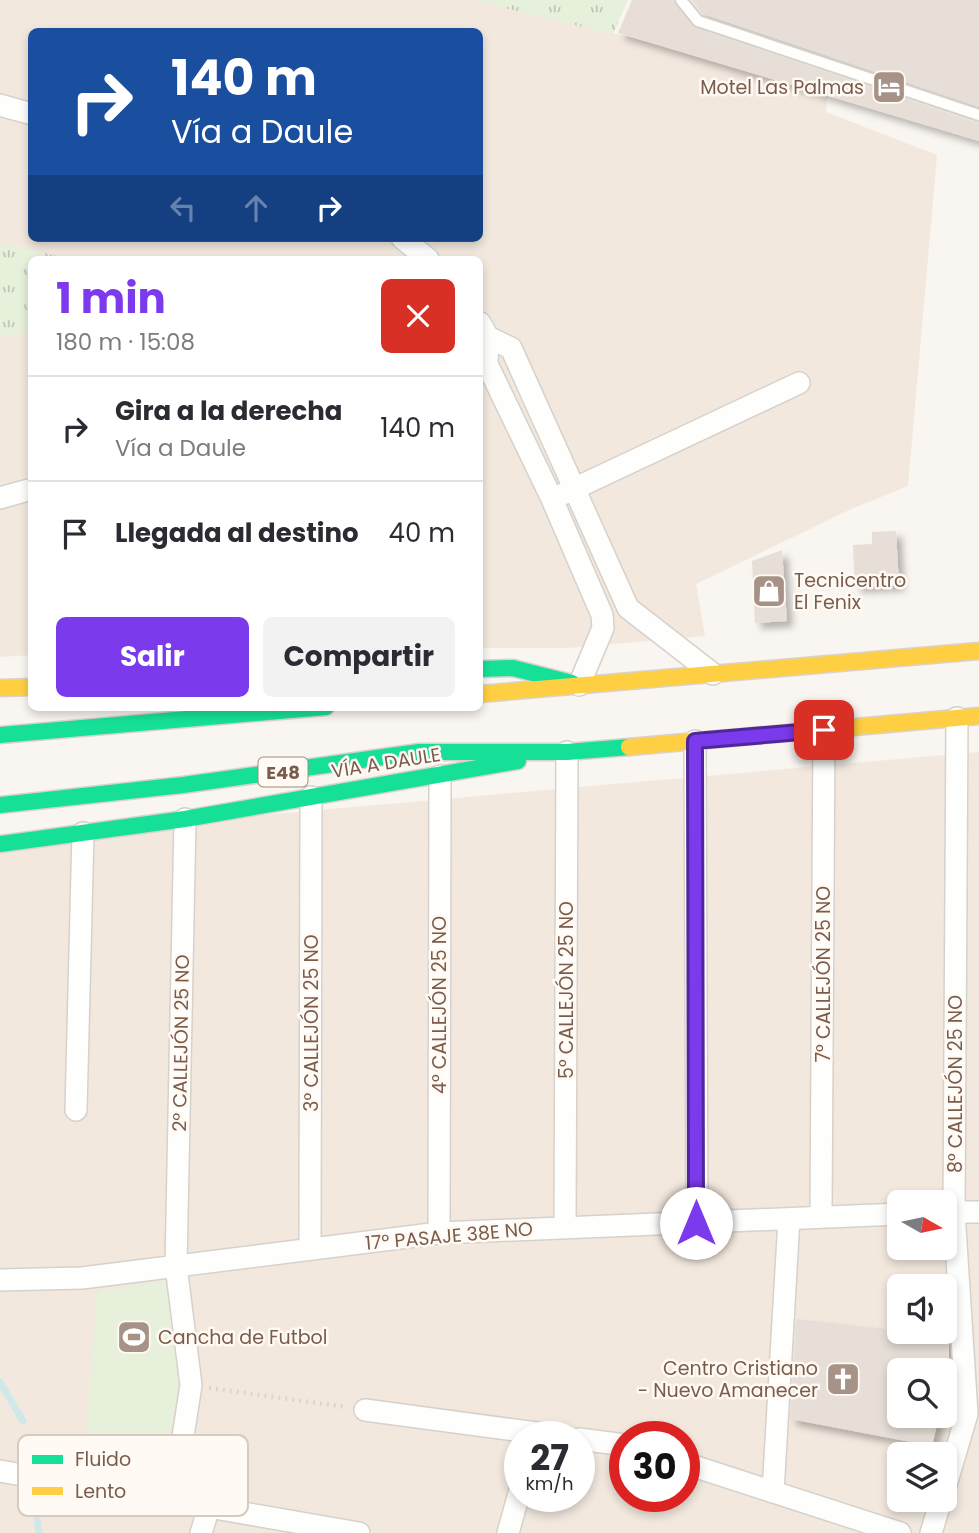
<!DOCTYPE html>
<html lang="es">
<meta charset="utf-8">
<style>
body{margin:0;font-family:Poppins,sans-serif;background:#f2f2f3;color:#2b2b33;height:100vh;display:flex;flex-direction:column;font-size:26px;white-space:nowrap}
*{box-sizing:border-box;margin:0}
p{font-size:23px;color:#7c7c81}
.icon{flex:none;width:38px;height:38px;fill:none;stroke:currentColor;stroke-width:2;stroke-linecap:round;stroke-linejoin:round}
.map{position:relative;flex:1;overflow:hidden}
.panel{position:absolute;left:28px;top:256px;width:455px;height:455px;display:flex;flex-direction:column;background:#fff;border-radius:10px;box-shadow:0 4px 10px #0003}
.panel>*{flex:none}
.banner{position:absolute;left:28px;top:28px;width:455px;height:214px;border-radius:10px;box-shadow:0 4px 10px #0003;background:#1a4fa0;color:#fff;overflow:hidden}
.needle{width:46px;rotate:99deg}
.fabs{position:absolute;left:887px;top:1190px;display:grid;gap:14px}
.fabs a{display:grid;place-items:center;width:70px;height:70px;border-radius:10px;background:#fff;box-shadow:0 4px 10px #0003;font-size:35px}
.speed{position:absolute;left:504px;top:1421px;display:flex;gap:14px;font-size:35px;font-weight:700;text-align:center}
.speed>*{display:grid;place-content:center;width:91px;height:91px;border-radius:50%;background:#fff;box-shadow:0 4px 10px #0003;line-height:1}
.speed small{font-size:18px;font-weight:400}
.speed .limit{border:10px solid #d22;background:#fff;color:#111}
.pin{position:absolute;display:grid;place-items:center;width:60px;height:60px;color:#fff;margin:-30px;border-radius:14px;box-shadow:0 4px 10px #0006}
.me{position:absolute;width:77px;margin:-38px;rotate:0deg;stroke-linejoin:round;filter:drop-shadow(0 0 5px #0008)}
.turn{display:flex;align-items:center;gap:24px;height:147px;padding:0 28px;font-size:32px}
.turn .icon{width:91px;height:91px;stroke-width:2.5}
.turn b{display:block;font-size:49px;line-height:60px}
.lanes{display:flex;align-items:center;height:66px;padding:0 28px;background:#0003;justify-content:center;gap:35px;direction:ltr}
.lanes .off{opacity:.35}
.round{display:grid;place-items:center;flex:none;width:74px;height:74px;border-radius:10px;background:#f2f2f3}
.summary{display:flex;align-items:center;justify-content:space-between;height:119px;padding:0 28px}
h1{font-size:42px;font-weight:700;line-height:52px;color:#7c3aed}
.cta{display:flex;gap:14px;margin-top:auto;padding:14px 28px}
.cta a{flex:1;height:80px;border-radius:10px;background:#7c3aed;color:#fff;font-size:28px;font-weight:700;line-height:80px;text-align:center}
.cta a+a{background:#f2f2f3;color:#2b2b33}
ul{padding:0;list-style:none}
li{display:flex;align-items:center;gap:21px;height:105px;padding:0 28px;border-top:2px solid #e1e1e2}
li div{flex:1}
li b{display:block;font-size:26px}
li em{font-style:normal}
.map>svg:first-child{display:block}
.residential{fill:#f2e8de;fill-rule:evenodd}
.grass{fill:url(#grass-tufts)}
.pitch{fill:#e7f0db}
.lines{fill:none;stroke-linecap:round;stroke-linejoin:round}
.stream{stroke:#d0e8ea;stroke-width:7}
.building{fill:#e6ded7;filter:url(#shadow)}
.lane-casing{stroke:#d7d1cb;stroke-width:14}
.street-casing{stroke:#d7d1cb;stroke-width:24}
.fast-casing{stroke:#d9d2cb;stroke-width:19}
.slow-casing{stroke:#d9d2cb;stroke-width:19}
.path{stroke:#dcd5d0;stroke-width:4.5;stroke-dasharray:2 5;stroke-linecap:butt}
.lane{stroke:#fefefd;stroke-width:10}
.street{stroke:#fefefd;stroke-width:21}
.fast{stroke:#16e098;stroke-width:16}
.slow{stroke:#ffcf43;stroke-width:16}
.route-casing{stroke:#51269a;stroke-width:18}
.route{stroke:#7c3aed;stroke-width:12}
.labels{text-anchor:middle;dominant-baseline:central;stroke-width:5;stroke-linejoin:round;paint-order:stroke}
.shield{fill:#fffaf3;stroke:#a28b7f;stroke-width:2}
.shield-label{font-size:18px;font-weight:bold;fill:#7a5c4d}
.poi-label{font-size:19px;fill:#7a5c4d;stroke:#fffaf3;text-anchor:end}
.street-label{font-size:19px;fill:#7a5c4d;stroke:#fffaf3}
.key{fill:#fffaf3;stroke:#d7cbc1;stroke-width:2}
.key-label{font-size:19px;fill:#7a5c4d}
</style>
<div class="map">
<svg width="979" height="1533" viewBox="0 0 979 1533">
<defs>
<pattern id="grass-tufts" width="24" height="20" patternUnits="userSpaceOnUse" patternTransform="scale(1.75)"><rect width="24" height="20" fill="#e7f0db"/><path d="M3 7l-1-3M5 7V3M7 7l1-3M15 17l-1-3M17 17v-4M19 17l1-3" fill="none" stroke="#c0c6b4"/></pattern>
<filter id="shadow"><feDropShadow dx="6" dy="6" stdDeviation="3.5" flood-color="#0004"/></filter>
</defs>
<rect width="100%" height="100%" fill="#f9f5f0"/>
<path class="residential" d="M0,0H486L828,89L826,112L937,155L908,486L849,510L696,584L705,636L567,648H480V259H32L31,655L0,657ZM32,32H480V238H32Z
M979,752V1533H0V838ZM900,1202H945V1248H900ZM900,1286H945V1332H900ZM900,1370H945V1416H900ZM520,1437H579V1496H520ZM625,1437H684V1496H625ZM900,1454H945V1500H900Z"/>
<path class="grass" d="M471,0H628L613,34Z
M0,242L69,259H32L31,333L0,336Z"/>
<path class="pitch" d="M168,1281L180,1382L161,1478L84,1461L97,1291Z"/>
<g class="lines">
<path class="stream" d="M0,1382L23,1421
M36,1511L39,1533"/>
</g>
<path class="building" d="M632,0H673L696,28L979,123V141L618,33Z
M691,0H979V107L703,14Z
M896,531L899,585L855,587L853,545L872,544V532Z
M782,550L787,621L755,623L752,561Z
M796,1319L949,1336V1370H900V1416H939L932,1446L790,1419Z"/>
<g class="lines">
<g class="lane-casing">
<path id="lane" d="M681,0L698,21L979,115"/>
</g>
<g class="street-casing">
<path id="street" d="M0,105L32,114
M402,238L428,259
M480,323L488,337L511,348L628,608L713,674
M488,337L487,364L552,499L602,615L603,628L579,685
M563,494L799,383
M0,498L32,489
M695,741L697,1223
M76,1110L83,833
M945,1212H979
M821,1217L824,730
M565,1228L567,752
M439,1233L440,776
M310,1249L311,797
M0,1280L82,1278L439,1233L900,1214
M365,1410L566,1437
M579,1439L625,1445
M684,1463L900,1533
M0,1471L359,1533
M945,1488L967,1414L954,1212L957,718
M773,1492L789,1219
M173,1501L191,1385L176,1266L185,819
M201,1533L209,1507
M508,1533L520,1490
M931,1533L941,1500"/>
</g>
<g class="fast-casing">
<path id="fast" d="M480,669L513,668L572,683
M0,735L326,707
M0,805L183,785L419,752H567L629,747
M0,844L185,819L518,761"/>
</g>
<g class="slow-casing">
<path id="slow" d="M0,688L32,687
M480,694L979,651
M629,747L979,716"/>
</g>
<path class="path" d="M209,1388L346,1407"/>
<use href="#lane" class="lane"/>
<use href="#street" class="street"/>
<use href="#fast" class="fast"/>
<use href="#slow" class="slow"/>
</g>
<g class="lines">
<g class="route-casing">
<path id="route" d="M696,1223L695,741L824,730"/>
</g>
<use href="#route" class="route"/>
</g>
<defs>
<g id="hotel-square" transform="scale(1.75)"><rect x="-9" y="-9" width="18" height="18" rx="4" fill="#a69286" stroke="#fffaf3"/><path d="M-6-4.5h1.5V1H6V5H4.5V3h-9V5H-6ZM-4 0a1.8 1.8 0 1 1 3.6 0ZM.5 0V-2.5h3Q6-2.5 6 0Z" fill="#fff"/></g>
<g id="shop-square" transform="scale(1.75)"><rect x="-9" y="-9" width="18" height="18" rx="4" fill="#a69286" stroke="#fffaf3"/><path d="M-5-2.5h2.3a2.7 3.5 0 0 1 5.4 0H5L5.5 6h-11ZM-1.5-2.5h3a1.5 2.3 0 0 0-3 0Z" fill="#fff"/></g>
<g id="stadium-square" transform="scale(1.75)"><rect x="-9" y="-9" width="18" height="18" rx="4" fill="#a69286" stroke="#fffaf3"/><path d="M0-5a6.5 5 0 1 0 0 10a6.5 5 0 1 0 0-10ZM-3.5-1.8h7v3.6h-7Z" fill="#fff"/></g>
<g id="church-square" transform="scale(1.75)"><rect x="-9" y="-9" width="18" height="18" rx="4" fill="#a69286" stroke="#fffaf3"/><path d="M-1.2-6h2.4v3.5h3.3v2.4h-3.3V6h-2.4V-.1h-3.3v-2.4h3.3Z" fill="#fff"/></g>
</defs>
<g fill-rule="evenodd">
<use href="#hotel-square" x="889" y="87"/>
<use href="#shop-square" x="769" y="591"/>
<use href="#stadium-square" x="134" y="1337"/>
<use href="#church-square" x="843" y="1379"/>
</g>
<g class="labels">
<rect class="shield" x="258.5" y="757.5" width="49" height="29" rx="5"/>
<g class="shield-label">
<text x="283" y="772">E48</text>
</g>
<g class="poi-label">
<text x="864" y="87">Motel Las Palmas</text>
<text x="794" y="580" text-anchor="start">Tecnicentro<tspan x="794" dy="22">El Fenix</tspan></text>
<text x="158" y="1337" text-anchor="start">Cancha de Futbol</text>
<text x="818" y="1368">Centro Cristiano<tspan x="818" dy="22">- Nuevo Amanecer</tspan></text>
</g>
<g class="street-label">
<text transform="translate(386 763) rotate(-9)">VÍA A DAULE</text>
<text transform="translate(823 974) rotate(-90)">7° CALLEJÓN 25 NO</text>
<text transform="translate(566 990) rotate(-90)">5° CALLEJÓN 25 NO</text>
<text transform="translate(439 1005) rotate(-90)">4° CALLEJÓN 25 NO</text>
<text transform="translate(311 1023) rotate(-90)">3° CALLEJÓN 25 NO</text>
<text transform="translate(181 1043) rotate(-89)">2° CALLEJÓN 25 NO</text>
<text transform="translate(955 1084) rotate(-90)">8° CALLEJÓN 25 NO</text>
<text transform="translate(449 1236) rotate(-5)">17° PASAJE 38E NO</text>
</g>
</g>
<rect x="18" y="1435" width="230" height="81" rx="10" class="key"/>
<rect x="32" y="1455" width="31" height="9" fill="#16e098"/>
<rect x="32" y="1487" width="31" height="8" fill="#ffcf43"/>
<g class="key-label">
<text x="75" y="1466">Fluido</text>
<text x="75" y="1498">Lento</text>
</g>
</svg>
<div class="fabs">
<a><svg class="needle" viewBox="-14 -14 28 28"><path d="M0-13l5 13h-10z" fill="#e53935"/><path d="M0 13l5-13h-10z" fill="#7c7c81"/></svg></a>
<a><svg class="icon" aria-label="sound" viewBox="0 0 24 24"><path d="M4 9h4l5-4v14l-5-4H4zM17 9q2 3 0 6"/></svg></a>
<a><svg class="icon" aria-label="search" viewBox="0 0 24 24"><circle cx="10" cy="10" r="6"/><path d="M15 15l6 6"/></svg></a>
<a><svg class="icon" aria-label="layers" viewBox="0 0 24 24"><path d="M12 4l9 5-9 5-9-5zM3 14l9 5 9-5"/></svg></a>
</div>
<div class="speed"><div>27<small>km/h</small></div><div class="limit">30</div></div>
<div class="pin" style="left:824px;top:730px;background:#d93025"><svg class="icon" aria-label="arrive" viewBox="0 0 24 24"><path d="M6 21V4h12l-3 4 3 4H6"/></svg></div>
<svg class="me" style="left:696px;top:1223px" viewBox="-20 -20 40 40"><circle r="19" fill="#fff"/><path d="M0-13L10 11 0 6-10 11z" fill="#7c3aed"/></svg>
<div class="banner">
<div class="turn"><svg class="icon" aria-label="right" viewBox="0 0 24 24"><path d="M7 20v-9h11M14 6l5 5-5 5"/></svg><div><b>140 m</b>Vía a Daule</div></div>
<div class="lanes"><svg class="icon off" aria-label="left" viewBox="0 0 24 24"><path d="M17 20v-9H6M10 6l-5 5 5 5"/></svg><svg class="icon off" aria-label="ahead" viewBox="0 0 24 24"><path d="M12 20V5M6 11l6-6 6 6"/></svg><svg class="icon" aria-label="right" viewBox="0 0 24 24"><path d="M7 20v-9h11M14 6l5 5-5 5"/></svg></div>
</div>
<section class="panel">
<div class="summary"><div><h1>1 min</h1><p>180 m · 15:08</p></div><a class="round" style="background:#d93025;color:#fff"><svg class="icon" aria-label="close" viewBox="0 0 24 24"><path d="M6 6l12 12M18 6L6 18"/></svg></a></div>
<ul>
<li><svg class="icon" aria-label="right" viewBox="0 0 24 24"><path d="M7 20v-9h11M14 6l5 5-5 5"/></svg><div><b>Gira a la derecha</b><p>Vía a Daule</p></div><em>140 m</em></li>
<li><svg class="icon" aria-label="arrive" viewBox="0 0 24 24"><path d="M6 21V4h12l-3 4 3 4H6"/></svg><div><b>Llegada al destino</b></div><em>40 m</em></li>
</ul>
<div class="cta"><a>Salir</a><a>Compartir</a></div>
</section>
</div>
